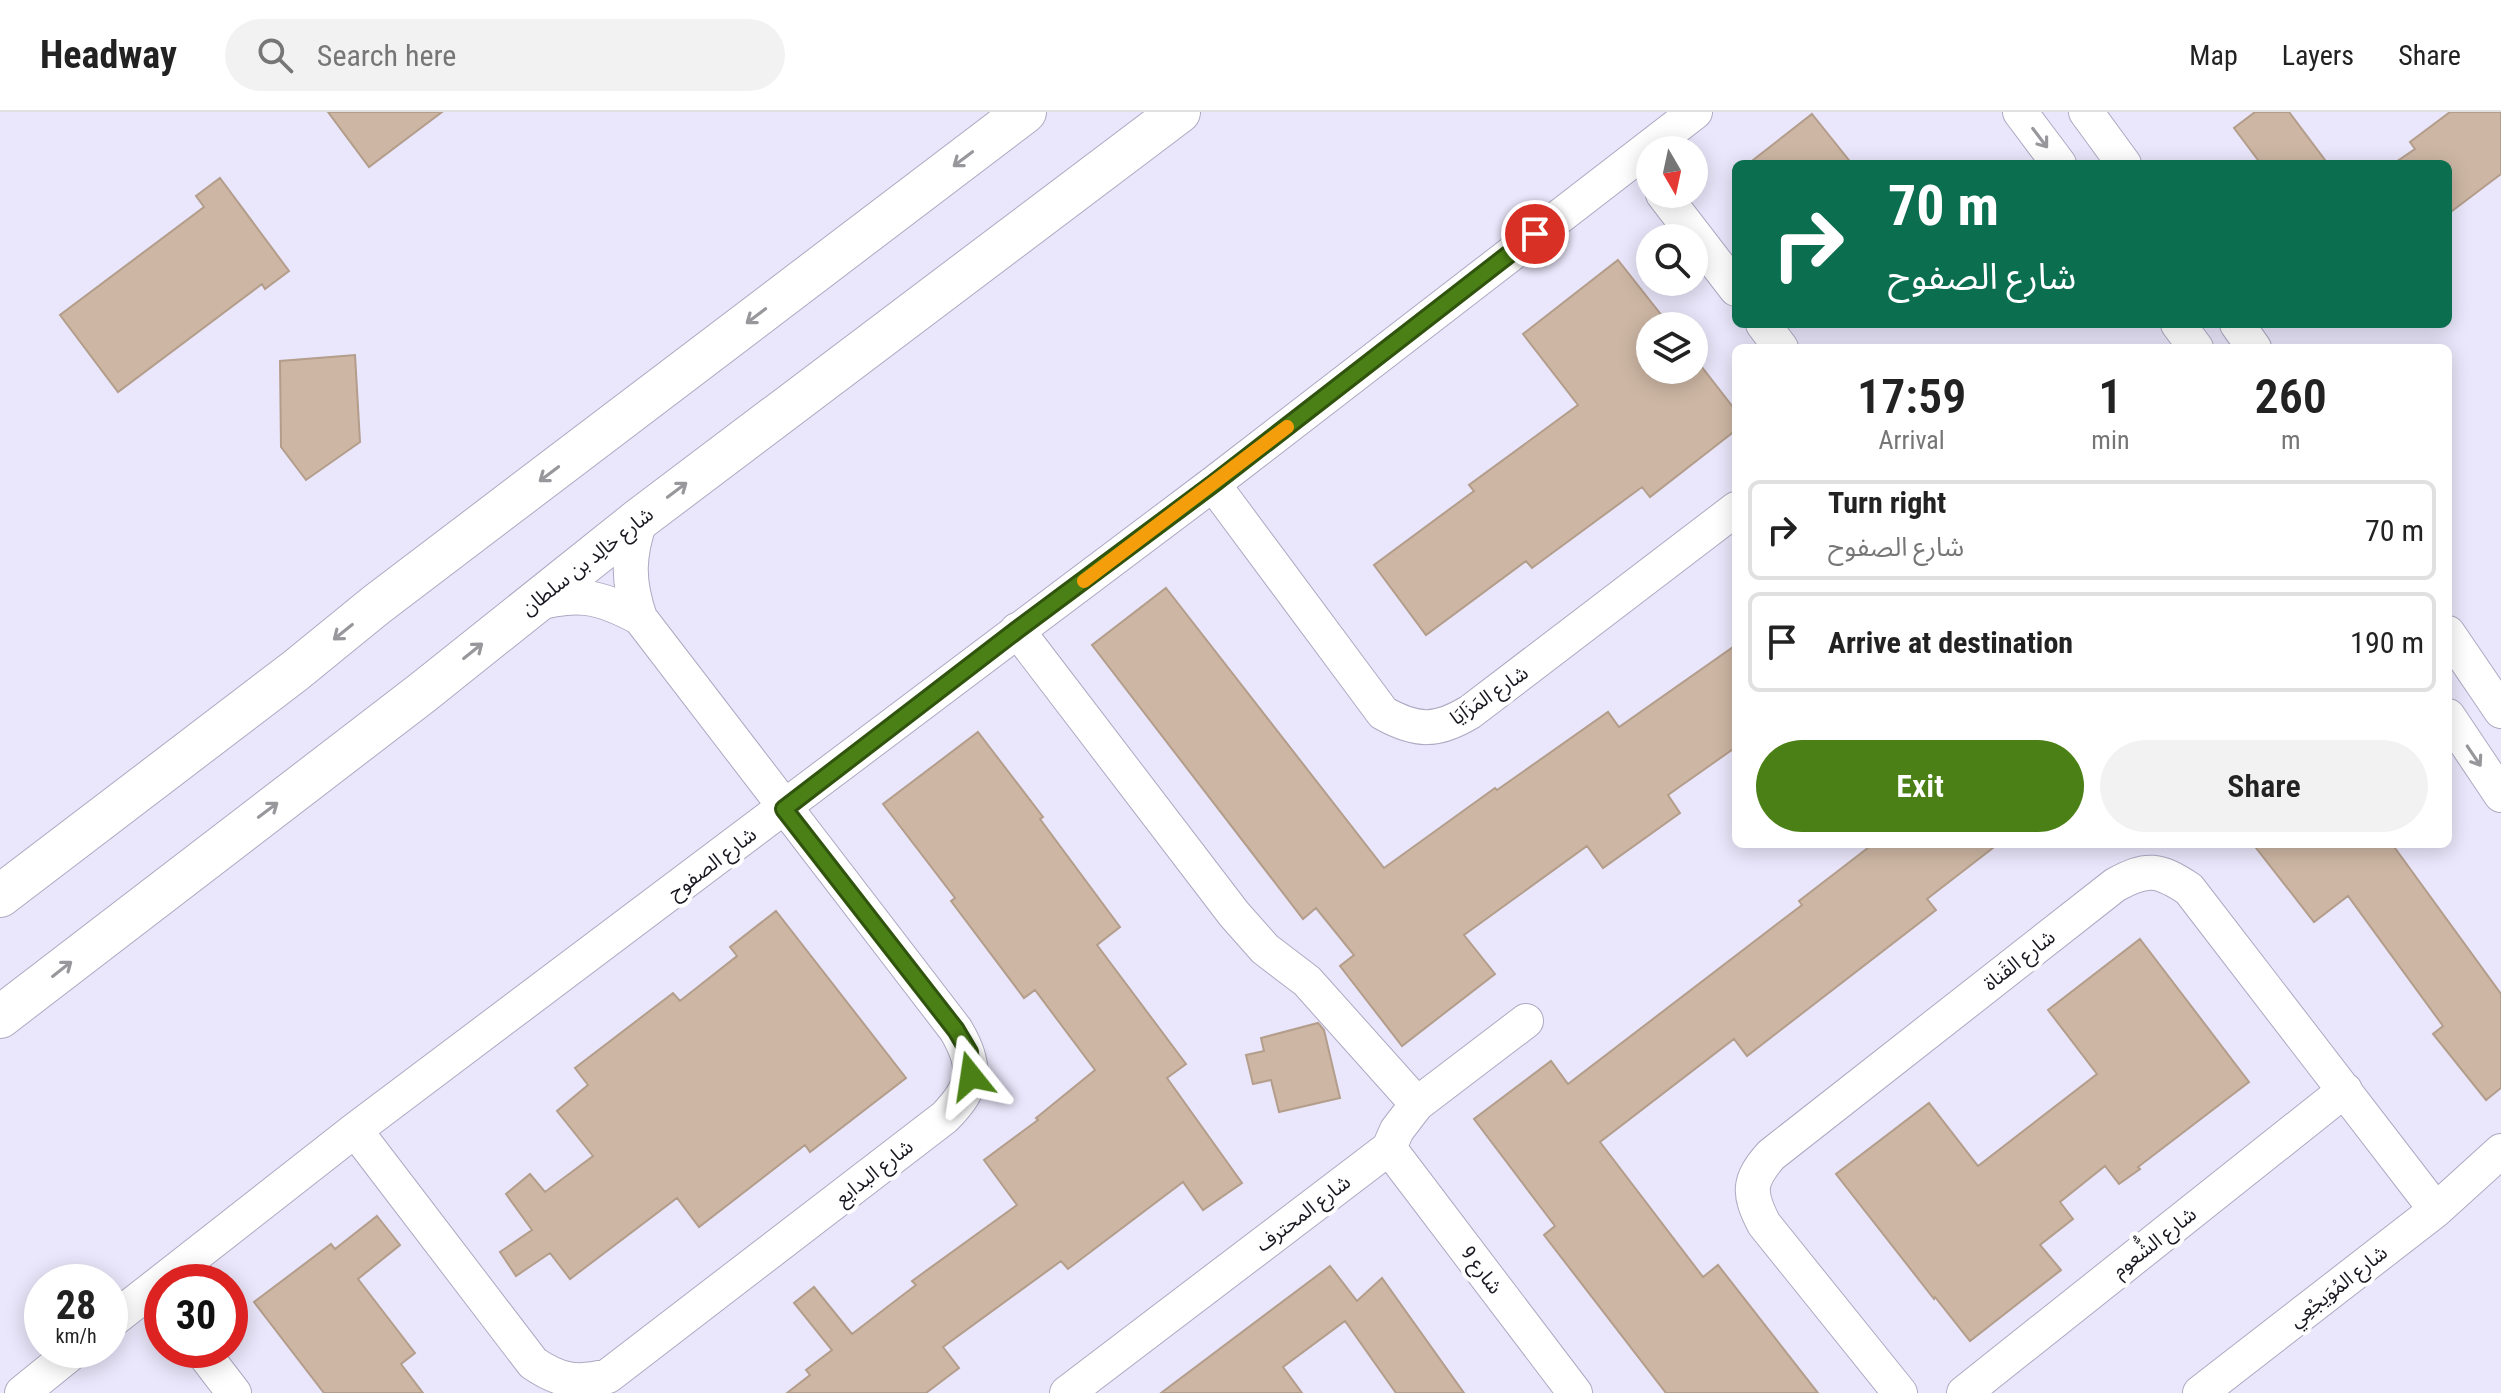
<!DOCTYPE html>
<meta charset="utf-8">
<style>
body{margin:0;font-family:"Roboto Condensed","Noto Sans Arabic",sans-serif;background:#f2f2f2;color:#222;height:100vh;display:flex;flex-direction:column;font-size:30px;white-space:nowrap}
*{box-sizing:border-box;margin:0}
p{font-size:26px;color:#767676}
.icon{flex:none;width:44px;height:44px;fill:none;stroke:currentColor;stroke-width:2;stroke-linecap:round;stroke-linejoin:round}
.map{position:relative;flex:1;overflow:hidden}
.drawer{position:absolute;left:1732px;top:232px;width:720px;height:504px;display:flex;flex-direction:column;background:#fff;border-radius:12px;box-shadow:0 4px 20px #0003}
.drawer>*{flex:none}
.hud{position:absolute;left:1732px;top:48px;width:720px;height:168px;border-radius:12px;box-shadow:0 4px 20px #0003;background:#0b6e4f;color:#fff;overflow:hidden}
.needle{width:52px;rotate:171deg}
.fabs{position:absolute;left:1636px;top:24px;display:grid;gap:16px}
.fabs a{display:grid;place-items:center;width:72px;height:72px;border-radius:50%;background:#fff;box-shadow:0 4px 20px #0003;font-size:40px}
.speed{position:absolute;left:24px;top:1152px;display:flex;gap:16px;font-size:40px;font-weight:700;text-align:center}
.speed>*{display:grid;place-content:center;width:104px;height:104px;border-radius:50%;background:#fff;box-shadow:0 4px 20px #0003;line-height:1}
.speed small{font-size:20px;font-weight:400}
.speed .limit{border:12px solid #d22;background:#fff;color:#111}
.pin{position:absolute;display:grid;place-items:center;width:68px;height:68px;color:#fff;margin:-34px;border:4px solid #fff;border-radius:50%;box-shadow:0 2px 8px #0007}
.me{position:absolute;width:88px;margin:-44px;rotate:345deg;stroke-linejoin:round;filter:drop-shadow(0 0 6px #0008)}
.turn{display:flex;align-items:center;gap:28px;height:168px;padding:0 24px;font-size:36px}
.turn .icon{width:104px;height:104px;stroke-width:2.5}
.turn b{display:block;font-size:56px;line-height:68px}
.eta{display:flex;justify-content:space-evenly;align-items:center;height:136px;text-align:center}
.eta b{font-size:48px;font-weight:600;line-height:56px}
.button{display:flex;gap:16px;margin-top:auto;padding:16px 24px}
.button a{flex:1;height:92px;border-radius:48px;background:#4a8015;color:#fff;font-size:32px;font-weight:600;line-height:92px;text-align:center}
.button a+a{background:#f2f2f2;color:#222}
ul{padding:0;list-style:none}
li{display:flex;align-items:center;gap:24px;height:100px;margin:0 16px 12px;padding:0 8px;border:4px solid #e0e0e0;border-radius:12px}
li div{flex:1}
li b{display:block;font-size:30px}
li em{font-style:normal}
header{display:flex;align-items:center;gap:48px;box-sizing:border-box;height:112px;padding:0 40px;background:#fff;border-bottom:2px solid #e0e0e0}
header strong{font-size:38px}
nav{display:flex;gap:44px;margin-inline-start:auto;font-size:28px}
.search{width:560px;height:72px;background:#f2f2f2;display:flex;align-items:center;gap:20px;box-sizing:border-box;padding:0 28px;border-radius:44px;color:#767676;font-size:30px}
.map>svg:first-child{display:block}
.building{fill:#cdb6a4;stroke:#b39d8b;stroke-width:2}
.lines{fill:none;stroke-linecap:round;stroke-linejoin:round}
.minor-casing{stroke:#aea9c2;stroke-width:36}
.major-casing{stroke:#aea9c2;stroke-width:44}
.minor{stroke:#fff;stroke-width:34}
.major{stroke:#fff;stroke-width:42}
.oneway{stroke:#98979b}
.route-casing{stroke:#30530e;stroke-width:20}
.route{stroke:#4a8015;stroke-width:14}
.slow{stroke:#f59e0b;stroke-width:14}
.labels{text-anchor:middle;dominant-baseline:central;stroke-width:8;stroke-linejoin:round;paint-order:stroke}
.street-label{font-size:20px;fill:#191720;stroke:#fff}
</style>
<header>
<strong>Headway</strong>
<div class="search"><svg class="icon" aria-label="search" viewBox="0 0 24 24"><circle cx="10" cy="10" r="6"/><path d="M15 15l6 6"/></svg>Search here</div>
<nav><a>Map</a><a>Layers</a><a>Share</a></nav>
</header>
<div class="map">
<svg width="2501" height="1281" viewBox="0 0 2501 1281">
<rect width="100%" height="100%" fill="#eae6fb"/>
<path class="building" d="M328,0H442L369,55Z
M2255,0H2289L2328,52H2261L2234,16Z
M2450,0H2501V62L2448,102V52H2393L2415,37L2410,30Z
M1812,2L1852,52H1748Z
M220,66L289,159L265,177L262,172L118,280L60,203L204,95L196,84Z
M1618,148L1670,214H1650V258H1694V245L1736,299V318L1650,385L1642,375L1532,456L1526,449L1426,523L1374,453L1474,379L1469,373L1578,293L1523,222Z
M355,243L360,330L306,368L281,335L280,249Z
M1166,476L1384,756L1495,676L1497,678L1608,600L1619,615L1736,533V635L1668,683L1680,701L1603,756L1587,734L1464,823L1495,862L1402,934L1340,854L1354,843L1316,796L1303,807L1092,533Z
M978,620L1043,705L1040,707L1120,815L1097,833L1186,952L1167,966L1242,1071L1203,1098L1183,1070L1068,1157L1061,1149L943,1235L959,1256L926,1281H787L810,1263L806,1258L832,1238L794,1191L814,1175L852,1222L916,1173L912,1169L1017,1093L984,1048L1038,1008L1036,1006L1095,958L1035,878L1024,886L951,789L955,786L883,692Z
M1873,732H1998L1927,787L1936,798L1747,944L1734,927L1600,1030L1703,1165L1718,1153L1818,1281H1666L1544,1123L1555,1114L1474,1007L1551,949L1568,972L1802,793L1799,789Z
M2253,732H2392L2501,882V976L2486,988L2433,922L2443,914L2348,784L2314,810Z
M776,799L906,966L810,1040L805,1033L699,1115L677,1086L570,1167L550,1141L516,1164L500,1140L532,1118L506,1082L530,1062L545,1080L593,1044L557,999L588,973L575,956L673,881L680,889L737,844L730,835Z
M2140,827L2249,970L2138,1055L2140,1057L2119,1072L2105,1054L2060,1090L2073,1107L2040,1133L2061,1158L1970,1229L1935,1185L1934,1187L1836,1062L1929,991L1978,1054L2097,962L2048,898Z
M1318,911L1324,918L1340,986L1279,1000L1271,968L1253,972L1246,943L1264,939L1261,926Z
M377,1104L400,1133L358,1167L415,1241L401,1252L423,1281H324L254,1190L331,1132L335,1137Z
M1330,1154L1357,1189L1382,1166L1464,1281H1396L1345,1209L1283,1255L1302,1281H1161Z"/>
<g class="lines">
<g class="minor-casing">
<path id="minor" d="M2020,0L2059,52
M2086,0L2124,52
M1663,82L1736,177
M1763,212L1781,236
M2178,212L2196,236
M2237,212L2254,236
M1213,372L1383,601C1417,620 1437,620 1470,600L1736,397
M530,493C576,480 598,483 640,506
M1017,518L1234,802L1265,837L1307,869L1417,992
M2448,521L2501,599
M2448,604L2501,683
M355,1018L533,1251C559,1269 577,1272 608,1264L945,1005C975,974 978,956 956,918L640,506C627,468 628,443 641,406
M1389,1036L1575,1281
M110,1210L355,1018L1213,372L1695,0
M201,1238L234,1281
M22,1281L75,1238
M1067,1281L1389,1036L1397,1018L1417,992L1526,909
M1900,1281L1764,1112C1748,1081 1748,1069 1771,1043L2115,773C2147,755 2159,757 2189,777L2436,1098
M1964,1281L2345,978
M2200,1281L2436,1098L2501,1039"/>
</g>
<g class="major-casing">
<path id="major" d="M0,784L295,559L376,493L1025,0
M0,905L422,581L641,406L1179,0"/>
</g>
<use href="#minor" class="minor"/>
<use href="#major" class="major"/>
</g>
<defs><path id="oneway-shaft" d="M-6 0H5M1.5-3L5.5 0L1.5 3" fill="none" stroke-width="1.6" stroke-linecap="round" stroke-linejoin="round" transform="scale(2)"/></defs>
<g class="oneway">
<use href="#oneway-shaft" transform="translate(2040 26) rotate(53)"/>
<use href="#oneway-shaft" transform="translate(963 47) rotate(143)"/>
<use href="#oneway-shaft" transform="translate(756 204) rotate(143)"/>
<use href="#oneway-shaft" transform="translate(549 362) rotate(143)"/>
<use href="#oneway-shaft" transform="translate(677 378) rotate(-37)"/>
<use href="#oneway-shaft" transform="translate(343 520) rotate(141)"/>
<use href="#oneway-shaft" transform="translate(473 539) rotate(-39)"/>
<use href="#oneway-shaft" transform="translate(2474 644) rotate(56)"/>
<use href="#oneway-shaft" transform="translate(268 698) rotate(-37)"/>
<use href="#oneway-shaft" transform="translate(62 857) rotate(-38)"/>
</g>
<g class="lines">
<g class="route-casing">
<path id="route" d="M971,964L969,940L956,918L784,697L1017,518L1213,372L1535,122"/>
</g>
<use href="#route" class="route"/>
<path class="slow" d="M1084,469L1287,315"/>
</g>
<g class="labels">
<g class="street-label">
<text transform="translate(587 449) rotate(-38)">شارع خالِد بن سلطان</text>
<text transform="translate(1489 583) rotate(-34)">شارع المَزَايَا</text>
<text transform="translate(712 751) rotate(-37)">شارع الصفوح</text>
<text transform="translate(2019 848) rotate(-38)">شارع القَناة</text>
<text transform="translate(874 1060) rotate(-38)">شارع البدايع</text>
<text transform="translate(1303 1101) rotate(-37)">شارع المحترف</text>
<text transform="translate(2154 1130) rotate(-38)">شارع الشُّعوم</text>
<text transform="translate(1482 1158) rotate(53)">شارع 9</text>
<text transform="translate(2338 1174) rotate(-38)">شارع المُوَيجْعِي</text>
</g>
</g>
</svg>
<div class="fabs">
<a><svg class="needle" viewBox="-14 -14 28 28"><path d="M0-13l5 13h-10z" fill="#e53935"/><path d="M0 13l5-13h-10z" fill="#767676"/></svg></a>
<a><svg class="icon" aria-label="search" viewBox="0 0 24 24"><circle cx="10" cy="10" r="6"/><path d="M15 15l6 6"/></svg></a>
<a><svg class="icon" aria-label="layers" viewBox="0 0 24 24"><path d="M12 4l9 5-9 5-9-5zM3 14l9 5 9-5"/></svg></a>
</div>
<div class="speed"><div>28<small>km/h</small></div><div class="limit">30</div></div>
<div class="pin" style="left:1535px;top:122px;background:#d93025"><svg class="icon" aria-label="arrive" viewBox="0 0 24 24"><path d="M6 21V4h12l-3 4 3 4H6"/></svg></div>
<svg class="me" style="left:971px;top:964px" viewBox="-20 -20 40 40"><path d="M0-17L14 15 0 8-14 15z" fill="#4a8015" stroke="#fff" stroke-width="4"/></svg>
<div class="hud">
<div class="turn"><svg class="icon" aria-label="right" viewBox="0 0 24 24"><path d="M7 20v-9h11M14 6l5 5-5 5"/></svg><div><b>70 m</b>شارع الصفوح</div></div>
</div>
<section class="drawer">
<div class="eta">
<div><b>17:59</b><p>Arrival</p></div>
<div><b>1</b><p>min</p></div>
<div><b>260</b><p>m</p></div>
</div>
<ul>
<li><svg class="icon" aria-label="right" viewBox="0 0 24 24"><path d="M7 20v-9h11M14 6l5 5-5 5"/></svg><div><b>Turn right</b><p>شارع الصفوح</p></div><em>70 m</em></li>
<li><svg class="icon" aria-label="arrive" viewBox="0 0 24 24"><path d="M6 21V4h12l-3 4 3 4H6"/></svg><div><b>Arrive at destination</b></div><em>190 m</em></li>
</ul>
<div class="button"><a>Exit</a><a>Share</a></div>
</section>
</div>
